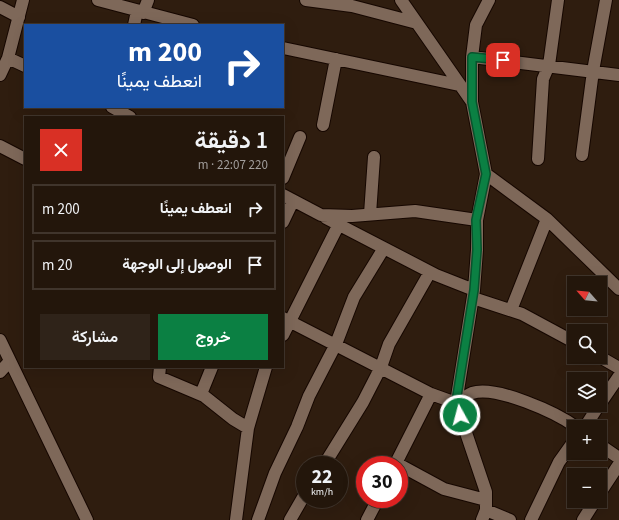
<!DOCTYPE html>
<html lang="ar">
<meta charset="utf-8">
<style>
body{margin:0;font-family:"Source Sans 3",Vazirmatn,sans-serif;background:#2f2319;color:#f1f3f6;direction:rtl;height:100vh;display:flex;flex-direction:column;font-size:15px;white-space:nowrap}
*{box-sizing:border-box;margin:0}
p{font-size:13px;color:#a39f9d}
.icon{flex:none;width:22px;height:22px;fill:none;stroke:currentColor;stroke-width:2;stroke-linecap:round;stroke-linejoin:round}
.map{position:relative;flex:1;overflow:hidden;direction:ltr}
.drawer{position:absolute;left:24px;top:116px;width:260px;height:252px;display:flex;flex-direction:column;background:#23160b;border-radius:0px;box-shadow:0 4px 16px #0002,0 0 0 1px #40352c;direction:rtl}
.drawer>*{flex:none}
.top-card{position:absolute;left:24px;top:24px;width:260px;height:84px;border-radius:0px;box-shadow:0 4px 16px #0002,0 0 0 1px #40352c;direction:rtl;background:#1a4fa0;color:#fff;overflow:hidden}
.needle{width:26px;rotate:297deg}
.fabs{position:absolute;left:567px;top:276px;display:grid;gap:8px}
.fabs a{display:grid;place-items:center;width:40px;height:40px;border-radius:0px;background:#23160b;box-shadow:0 4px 16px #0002,0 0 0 1px #40352c;font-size:20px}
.speed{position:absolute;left:296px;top:456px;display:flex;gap:8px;font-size:20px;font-weight:700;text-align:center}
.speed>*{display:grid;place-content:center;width:52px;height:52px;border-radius:50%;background:#23160b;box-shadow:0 4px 16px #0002,0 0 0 1px #40352c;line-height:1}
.speed small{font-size:10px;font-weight:400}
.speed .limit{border:6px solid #d22;background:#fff;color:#111}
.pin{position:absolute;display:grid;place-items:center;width:34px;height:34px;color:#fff;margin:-17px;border-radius:8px;box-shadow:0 2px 6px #0006}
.me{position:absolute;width:44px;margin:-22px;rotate:353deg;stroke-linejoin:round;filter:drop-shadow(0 0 3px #0008)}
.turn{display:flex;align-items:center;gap:14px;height:84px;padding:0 16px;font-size:18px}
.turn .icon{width:52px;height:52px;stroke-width:2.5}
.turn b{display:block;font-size:28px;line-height:34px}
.round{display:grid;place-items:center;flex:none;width:42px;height:42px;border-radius:0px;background:#2f2319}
.overview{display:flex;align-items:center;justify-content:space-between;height:68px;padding:0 16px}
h1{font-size:24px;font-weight:600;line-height:30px}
.button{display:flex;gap:8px;margin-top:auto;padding:8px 16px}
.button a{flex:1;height:46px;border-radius:0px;background:#0b8043;color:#fff;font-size:16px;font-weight:600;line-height:46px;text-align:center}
.button a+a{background:#2f2319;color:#f1f3f6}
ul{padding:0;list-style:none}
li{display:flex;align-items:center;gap:12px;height:50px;margin:0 8px 6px;padding:0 8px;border:2px solid #40352c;border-radius:0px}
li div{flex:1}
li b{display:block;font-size:15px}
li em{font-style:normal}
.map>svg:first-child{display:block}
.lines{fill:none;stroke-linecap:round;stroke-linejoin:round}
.street-casing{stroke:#160700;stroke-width:14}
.street{stroke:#7e6859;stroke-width:12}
.route-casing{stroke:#07532c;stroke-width:10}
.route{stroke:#0b8043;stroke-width:7}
</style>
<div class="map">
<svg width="619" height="520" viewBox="0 0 619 520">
<rect width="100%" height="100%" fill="#2f1d0f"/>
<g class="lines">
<g class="street-casing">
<path id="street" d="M98,0L193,25
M306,0L352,6L417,23
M401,0L472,102L486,174L477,220V250L474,290L456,403L486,492V510L482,520
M0,7L19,17
M143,13L148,0
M134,25L137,11
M283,48L459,85
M472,57L619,75
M8,58L25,66
M0,75L8,58L23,0
M472,102V57L476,25L489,0
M112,107L130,117
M323,125L336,59
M0,146L25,159
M582,155L593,71L606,0
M538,159L543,79L549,65L558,0
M486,174L547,219L619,289
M283,178L300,137
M283,195L321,215L352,216L415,211L477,220
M370,214L374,157
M326,218L436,275L474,290
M283,222L293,201
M473,298L522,314L574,342
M511,310L547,219
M283,318L431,394L456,403C461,400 467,395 472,393C496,385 557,413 576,427
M283,335L339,224
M0,340L87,520
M600,357L619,368
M160,367L159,377L204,396L233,419L248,428
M0,372L10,361
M201,394L212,367
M600,404L619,376
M585,427L599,405
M600,445L619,458
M396,463L444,489L486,500
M324,465L363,402L381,367L389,344L430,272
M395,465L431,394
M600,493L619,464
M486,510L510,520
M236,520L248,428L266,367
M258,520L275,473L297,427L309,396L336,344L354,297L384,248
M290,520L305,494
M367,520L378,499
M531,520L559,462L574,441
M583,520L595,501"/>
</g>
<use href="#street" class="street"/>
</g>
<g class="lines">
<g class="route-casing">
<path id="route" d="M460,415L456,402L474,290L477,250L476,220L486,174L472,102V57L503,60"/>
</g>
<use href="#route" class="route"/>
</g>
</svg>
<div class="fabs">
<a><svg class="needle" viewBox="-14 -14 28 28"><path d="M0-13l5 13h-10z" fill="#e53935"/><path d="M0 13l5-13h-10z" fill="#a39f9d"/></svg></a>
<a><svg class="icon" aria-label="search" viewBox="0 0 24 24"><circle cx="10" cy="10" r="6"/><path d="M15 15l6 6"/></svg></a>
<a><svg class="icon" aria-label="layers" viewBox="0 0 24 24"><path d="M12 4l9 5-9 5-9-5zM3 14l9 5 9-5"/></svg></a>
<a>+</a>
<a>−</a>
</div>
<div class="speed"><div>22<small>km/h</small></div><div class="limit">30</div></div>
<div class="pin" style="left:503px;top:60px;background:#d93025"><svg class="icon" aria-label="arrive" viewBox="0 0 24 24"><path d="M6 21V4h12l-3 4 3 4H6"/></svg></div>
<svg class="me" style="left:460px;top:415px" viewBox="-20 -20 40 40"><circle r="17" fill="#0b8043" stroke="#fff" stroke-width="3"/><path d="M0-11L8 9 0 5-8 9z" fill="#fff"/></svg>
<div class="top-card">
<div class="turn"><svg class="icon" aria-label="right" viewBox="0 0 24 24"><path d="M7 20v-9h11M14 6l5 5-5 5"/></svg><div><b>200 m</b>انعطف يمينًا</div></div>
</div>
<section class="drawer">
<div class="overview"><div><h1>1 دقيقة</h1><p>220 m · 22:07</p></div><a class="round" style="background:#d93025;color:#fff"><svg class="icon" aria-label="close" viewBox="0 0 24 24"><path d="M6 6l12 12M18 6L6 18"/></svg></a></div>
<ul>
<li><svg class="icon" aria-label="right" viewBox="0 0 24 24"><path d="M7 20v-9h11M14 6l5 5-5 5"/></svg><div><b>انعطف يمينًا</b></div><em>200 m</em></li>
<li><svg class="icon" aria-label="arrive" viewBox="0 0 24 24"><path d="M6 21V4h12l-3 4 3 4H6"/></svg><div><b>الوصول إلى الوجهة</b></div><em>20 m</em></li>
</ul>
<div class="button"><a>خروج</a><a>مشاركة</a></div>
</section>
</div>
